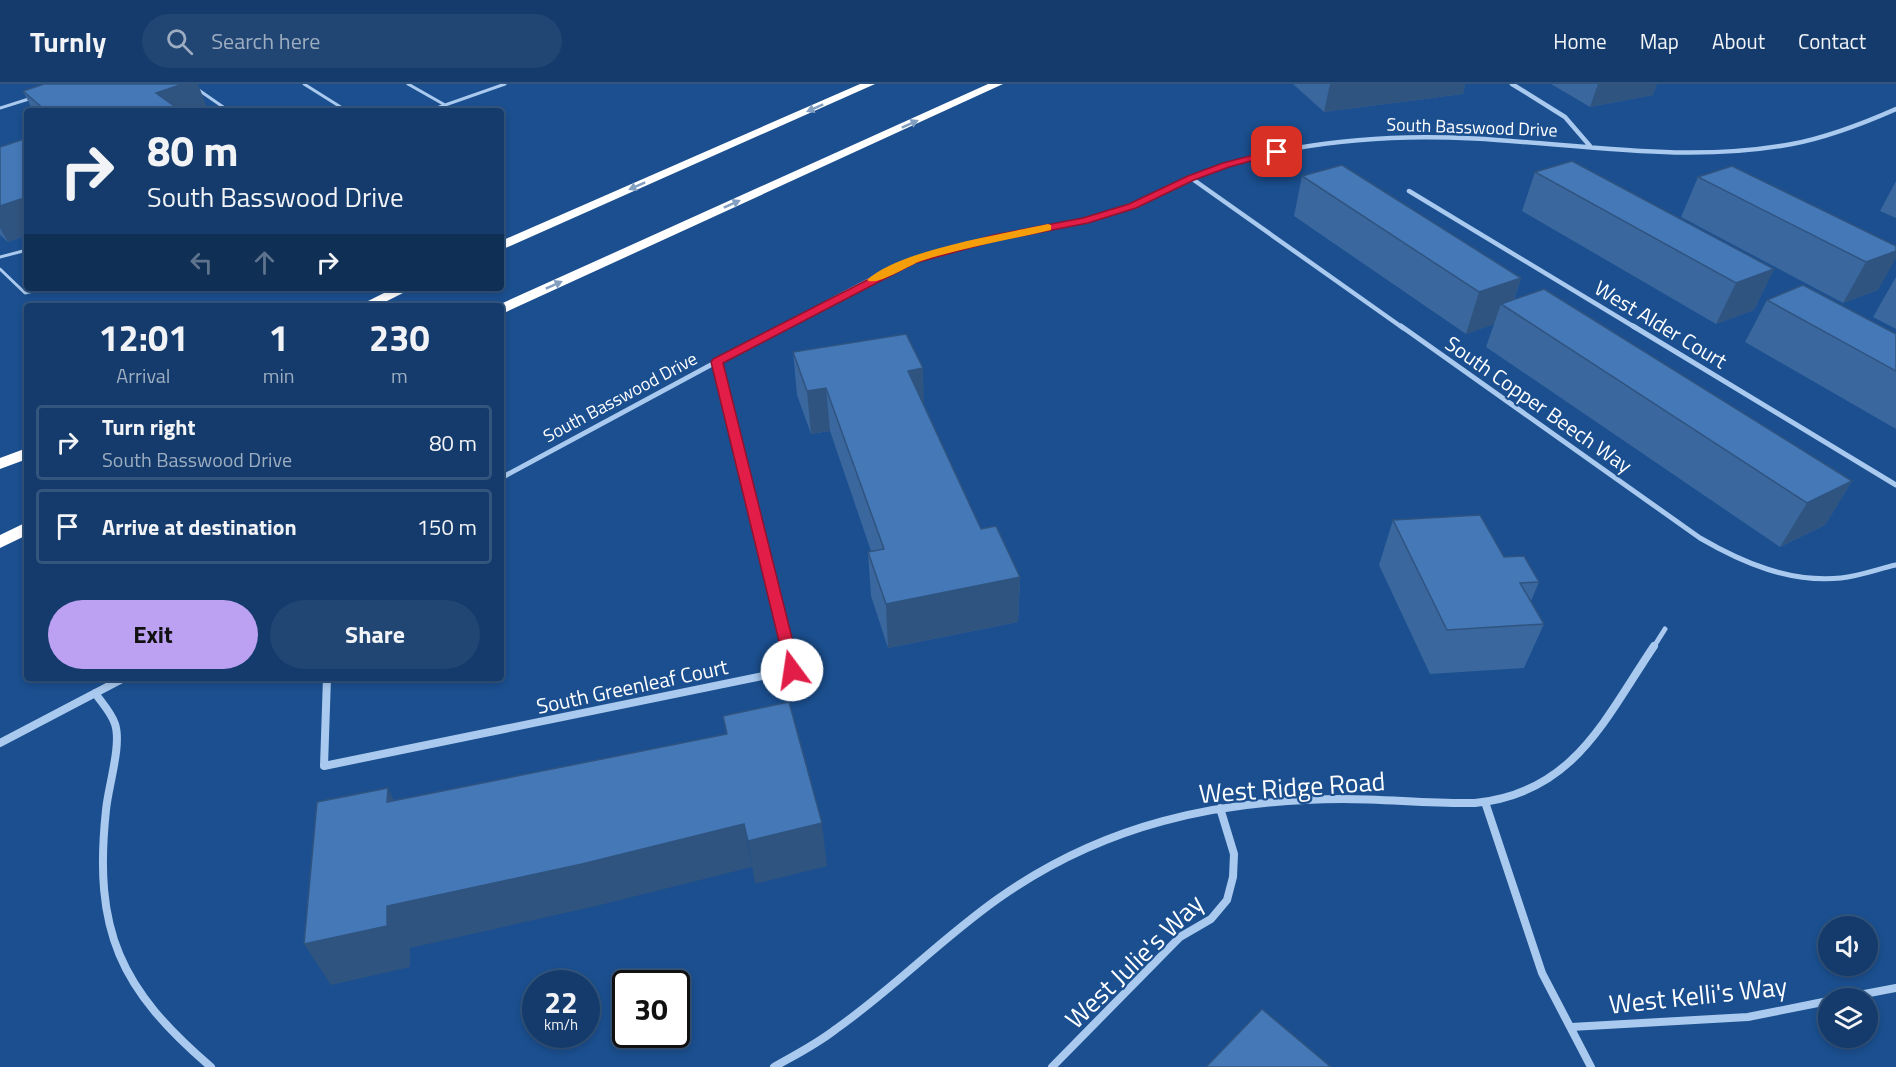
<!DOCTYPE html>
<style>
body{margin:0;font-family:"Titillium Web",sans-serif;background:#214673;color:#f1f3f6;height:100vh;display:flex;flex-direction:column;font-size:22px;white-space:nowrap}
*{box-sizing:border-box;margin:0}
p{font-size:20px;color:#9dadc1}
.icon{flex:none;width:33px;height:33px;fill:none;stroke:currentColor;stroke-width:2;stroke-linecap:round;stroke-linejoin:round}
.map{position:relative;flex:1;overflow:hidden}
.panel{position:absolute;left:24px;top:219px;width:480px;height:378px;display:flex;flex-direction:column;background:#143b6b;border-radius:6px;box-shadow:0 3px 9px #0003,0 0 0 2px #33557e}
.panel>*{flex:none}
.hud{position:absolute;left:24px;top:24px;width:480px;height:183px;border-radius:6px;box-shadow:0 3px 9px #0003,0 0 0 2px #33557e;background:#143b6b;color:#f1f3f6;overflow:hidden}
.tools{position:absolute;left:1818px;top:832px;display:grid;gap:12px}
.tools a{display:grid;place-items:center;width:60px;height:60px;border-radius:50%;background:#143b6b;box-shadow:0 3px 9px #0003,0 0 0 2px #33557e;font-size:30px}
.speed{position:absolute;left:522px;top:886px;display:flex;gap:12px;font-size:30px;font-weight:700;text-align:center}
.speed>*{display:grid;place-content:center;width:78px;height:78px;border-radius:50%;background:#143b6b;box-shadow:0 3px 9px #0003,0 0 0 2px #33557e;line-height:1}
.speed small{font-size:15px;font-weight:400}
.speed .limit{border:3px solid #111;border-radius:9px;background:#fff;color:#111}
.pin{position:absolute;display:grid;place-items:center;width:51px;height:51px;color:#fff;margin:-26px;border-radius:12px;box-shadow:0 3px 9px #0006}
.me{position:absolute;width:66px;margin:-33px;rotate:346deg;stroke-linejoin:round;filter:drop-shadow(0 0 4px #0008)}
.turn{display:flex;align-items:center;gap:21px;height:126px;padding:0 24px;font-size:27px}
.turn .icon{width:78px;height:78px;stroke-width:2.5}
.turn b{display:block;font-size:42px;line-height:51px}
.lanes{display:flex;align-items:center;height:57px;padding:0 24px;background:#0003;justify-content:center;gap:30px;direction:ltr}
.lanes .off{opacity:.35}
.eta{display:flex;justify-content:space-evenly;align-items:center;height:102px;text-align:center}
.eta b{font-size:36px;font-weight:700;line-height:42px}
.cta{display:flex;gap:12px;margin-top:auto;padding:12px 24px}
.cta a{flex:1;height:69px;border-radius:36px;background:#bca0f2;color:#111;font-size:24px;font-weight:700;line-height:69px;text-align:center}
.cta a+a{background:#214673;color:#f1f3f6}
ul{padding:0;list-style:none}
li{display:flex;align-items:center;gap:18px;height:75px;margin:0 12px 9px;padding:0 12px;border:3px solid #33557e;border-radius:6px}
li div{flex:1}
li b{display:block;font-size:22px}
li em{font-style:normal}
header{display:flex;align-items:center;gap:36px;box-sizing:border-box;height:84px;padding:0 30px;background:#143b6b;border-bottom:2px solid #33557e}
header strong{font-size:28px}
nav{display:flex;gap:33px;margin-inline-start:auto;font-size:21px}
.search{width:420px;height:54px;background:#214673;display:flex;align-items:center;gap:15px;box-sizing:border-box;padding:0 21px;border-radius:33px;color:#9dadc1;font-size:22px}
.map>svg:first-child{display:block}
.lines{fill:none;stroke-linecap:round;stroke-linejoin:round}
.service{stroke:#a9c9ee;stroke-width:3}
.minor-far2{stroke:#a9c9ee;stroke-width:4.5}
.minor-far1{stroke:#a9c9ee;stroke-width:5}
.minor{stroke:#a9c9ee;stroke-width:8}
.motorway{fill:#fff;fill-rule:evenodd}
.wall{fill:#3a679d}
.shaded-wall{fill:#305480}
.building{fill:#4478b7;stroke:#305480;stroke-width:1.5}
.oneway{fill:#829ec1}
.route{fill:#e11d48;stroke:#92132f;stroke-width:1.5}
.slow{fill:#f59e0b}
.labels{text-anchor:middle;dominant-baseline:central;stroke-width:4.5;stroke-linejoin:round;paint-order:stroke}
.far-street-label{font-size:18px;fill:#fff;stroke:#1b4f8f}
.street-label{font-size:21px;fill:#fff;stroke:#1b4f8f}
.near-street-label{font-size:26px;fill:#fff;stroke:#1b4f8f}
</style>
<header>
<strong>Turnly</strong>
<div class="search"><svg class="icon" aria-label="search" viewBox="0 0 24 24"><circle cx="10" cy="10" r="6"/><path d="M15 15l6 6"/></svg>Search here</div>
<nav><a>Home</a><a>Map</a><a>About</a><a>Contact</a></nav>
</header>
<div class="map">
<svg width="1896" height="983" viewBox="0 0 1896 983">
<rect width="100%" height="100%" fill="#1b4f8f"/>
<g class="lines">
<path class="service" d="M190,0L229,27
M304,0L347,27
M408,0L445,21
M0,24L32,14
M428,27L505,0
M0,173L27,166
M0,185L25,209L46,204"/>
<path class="minor-far2" d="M1512,0L1565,33L1590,62
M1191,94L1403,244
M1409,107L1636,244
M780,244C832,217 881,186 937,168C993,151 1052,147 1107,130C1146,118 1181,97 1220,83C1275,64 1334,57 1391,54C1524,47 1659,85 1792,60C1829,53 1862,40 1896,25"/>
<path class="minor-far1" d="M1401,242L1700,454C1743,479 1790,499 1841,494C1860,492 1878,485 1896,481
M1633,242L1896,401
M717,277L787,564
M501,394L783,242
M1653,564L1665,545"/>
<path class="minor" d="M327,594L324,682L792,586L786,562
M95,609C102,619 111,628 115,640C122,661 108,703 106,726C93,847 120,905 211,983
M0,659L124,594
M1485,718L1542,889L1591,983
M1838,915L1896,904
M1571,943L1748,933L1828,917
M774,983C795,971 817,960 836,945C893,905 942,854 999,814C1104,740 1216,716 1343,715C1387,715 1431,720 1475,719C1574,709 1604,636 1654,562
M1052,983L1180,853L1211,835L1227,816L1233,793L1234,770L1220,724"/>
<path class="motorway" d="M860,0H875L501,166V157Z
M988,0H1003L506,228L501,229V222H496Z
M394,204H413L377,222H358Z
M27,364V375L0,385V374Z
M27,438V451L0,464V451Z"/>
</g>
<path class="wall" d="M1293,0H1465L1463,10L1324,28Z
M1551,0H1657L1653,11L1590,23Z
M23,7L208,26L206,27H33Z
M27,54V151L8,158L0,151V63Z
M1535,88L1774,185L1754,226L1716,240L1522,127Z
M1302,92L1521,194L1514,216L1852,397L1825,441L1780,463L1486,263L1494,240L1466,250L1294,132Z
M1698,93L1896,162L1878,206L1843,219L1681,133Z
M1896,97V134L1880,127Z
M1896,193V245L1873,233Z
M1767,216L1896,250V345L1745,258Z
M793,268L923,284V320L981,445L1020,493L1018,538L888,564L871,512L868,468L871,467L830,347L811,350L797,311Z
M1393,436L1504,473L1539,498L1531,517L1544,540L1524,584L1430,590L1379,481Z"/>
<path class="shaded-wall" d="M183,0H198L208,26L206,27H164L156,9Z
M1330,0H1465L1463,10L1324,28Z
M1598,0H1657L1653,11L1590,23Z
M27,113V151L8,158L0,144V122Z
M1896,167V174L1878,206L1843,219L1866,178Z
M1774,185L1754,226L1716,240L1736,199Z
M1521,194L1510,227L1501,220L1494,240L1466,250L1479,208Z
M923,284L924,327L908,287Z
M826,304L830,347L811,350L807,307Z
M1852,397L1825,441L1780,463L1807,419Z
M1020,493L1018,538L888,564L886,520Z
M388,704L409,747L387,718Z
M822,739L827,782L755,800L748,757Z
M744,740L752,783L596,822L410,864V883L331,901L304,860L387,822Z"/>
<path class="building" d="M44,0H183L156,9L181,27H46L23,7Z
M27,54V113L0,122V63Z
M1572,77L1774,185L1736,199L1535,88Z
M1342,81L1521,194L1479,208L1302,92Z
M1732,82L1896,162V167L1866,178L1698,93Z
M1803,201L1896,250V287L1767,216Z
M1544,205L1852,397L1807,419L1501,220Z
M906,250L923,284L908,287L981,445L996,442L1020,493L886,520L868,468L884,465L826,304L807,307L793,268Z
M1480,431L1504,473L1524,472L1539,498L1520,499L1544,540L1447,546L1393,436Z
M789,618L822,739L748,757L744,740L582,780L387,822V842L304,860L317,718L388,704L387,718L727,650L723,632Z
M1262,925L1331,983H1206Z"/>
<defs><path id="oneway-solid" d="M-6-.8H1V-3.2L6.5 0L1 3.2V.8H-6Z" transform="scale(1.5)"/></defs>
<g class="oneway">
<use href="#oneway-solid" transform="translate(815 24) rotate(156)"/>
<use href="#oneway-solid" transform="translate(910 40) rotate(-24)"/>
<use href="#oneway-solid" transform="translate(637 102) rotate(156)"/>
<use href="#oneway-solid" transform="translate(732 120) rotate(-24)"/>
<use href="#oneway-solid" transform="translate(554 201) rotate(-24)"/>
</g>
<path class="route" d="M1277,65L1280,66V69L1229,83L1194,96L1136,124L1088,139L995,157L915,179L723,279L800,586L792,591L787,590L711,278L713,275L908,175L994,151L1083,134L1129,120L1188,92L1223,79Z"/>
<path class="slow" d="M1048,140L1051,141V146C1008,156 964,163 921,177C909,181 876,203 867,196C899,166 1003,150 1048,140Z"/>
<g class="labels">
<g class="far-street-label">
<text transform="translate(1472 43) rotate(2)">South Basswood Drive</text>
<text transform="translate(620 313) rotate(-28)">South Basswood Drive</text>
</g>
<g class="street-label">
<text transform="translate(1661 240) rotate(31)">West Alder Court</text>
<text transform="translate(1539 320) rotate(35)">South Copper Beech Way</text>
<text transform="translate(632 602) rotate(-12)">South Greenleaf Court</text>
</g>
<g class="near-street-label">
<text transform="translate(1292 703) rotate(-4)">West Ridge Road</text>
<text transform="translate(1134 877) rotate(-44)">West Julie's Way</text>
<text transform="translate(1698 911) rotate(-6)">West Kelli's Way</text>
</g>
</g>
</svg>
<div class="tools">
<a><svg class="icon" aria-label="sound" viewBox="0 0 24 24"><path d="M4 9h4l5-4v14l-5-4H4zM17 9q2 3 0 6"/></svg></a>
<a><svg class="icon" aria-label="layers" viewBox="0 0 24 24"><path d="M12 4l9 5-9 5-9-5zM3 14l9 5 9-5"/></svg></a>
</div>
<div class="speed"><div>22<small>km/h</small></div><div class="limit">30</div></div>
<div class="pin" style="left:1277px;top:68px;background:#d93025"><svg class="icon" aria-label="arrive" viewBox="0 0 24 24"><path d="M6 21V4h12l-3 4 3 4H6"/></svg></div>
<svg class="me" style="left:792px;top:586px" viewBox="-20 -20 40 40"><circle r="19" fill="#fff"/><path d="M0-13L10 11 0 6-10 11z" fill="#e11d48"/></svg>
<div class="hud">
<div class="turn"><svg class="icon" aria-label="right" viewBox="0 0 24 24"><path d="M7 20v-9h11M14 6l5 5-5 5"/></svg><div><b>80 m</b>South Basswood Drive</div></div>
<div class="lanes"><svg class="icon off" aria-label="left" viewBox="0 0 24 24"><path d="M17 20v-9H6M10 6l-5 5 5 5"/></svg><svg class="icon off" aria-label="ahead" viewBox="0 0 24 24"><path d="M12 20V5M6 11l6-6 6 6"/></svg><svg class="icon" aria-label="right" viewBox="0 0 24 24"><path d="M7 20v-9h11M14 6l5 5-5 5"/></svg></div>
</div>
<section class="panel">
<div class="eta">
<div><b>12:01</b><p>Arrival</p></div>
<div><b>1</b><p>min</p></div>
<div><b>230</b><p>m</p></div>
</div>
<ul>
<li><svg class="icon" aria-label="right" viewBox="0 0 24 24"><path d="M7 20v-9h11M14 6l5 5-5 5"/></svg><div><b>Turn right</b><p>South Basswood Drive</p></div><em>80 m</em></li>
<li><svg class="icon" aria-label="arrive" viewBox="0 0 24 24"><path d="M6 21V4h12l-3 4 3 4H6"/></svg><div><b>Arrive at destination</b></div><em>150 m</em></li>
</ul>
<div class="cta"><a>Exit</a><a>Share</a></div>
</section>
</div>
